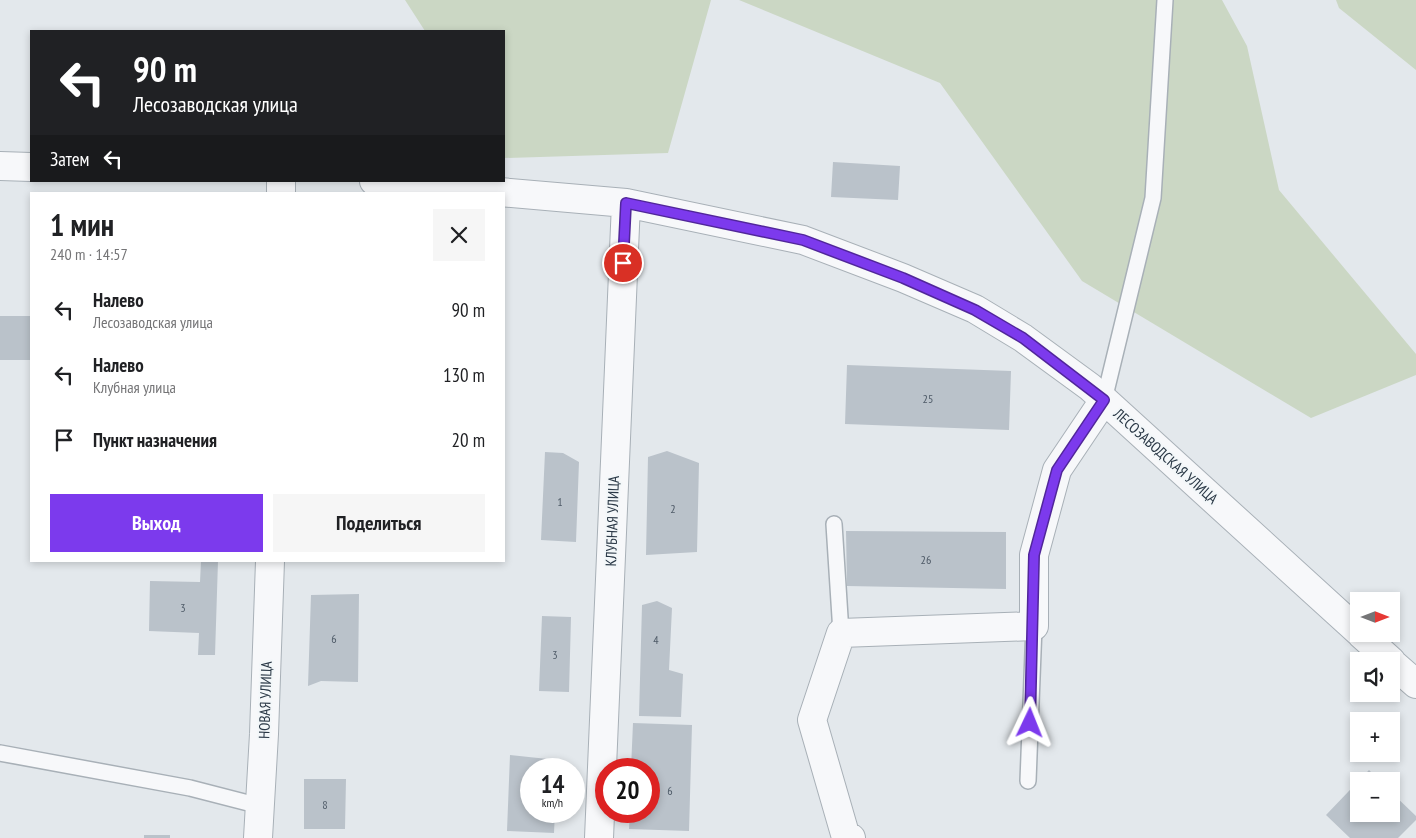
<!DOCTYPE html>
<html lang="ru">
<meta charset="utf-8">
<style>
body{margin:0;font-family:"PT Sans Narrow",sans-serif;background:#f6f6f6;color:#202124;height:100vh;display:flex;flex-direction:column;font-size:19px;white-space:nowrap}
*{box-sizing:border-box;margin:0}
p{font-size:16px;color:#757577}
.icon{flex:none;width:28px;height:28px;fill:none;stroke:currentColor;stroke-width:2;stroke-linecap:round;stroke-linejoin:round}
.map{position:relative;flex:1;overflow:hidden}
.drawer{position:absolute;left:30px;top:192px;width:475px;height:370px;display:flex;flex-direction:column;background:#fff;border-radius:0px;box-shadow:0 2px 8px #0003}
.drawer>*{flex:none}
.banner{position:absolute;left:30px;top:30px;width:475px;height:152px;border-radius:0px;box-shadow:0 2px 8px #0003;background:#202124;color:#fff;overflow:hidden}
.needle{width:32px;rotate:90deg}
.buttons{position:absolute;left:1350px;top:592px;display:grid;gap:10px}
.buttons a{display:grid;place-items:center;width:50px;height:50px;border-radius:0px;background:#fff;box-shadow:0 2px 8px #0003;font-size:25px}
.speed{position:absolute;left:520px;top:758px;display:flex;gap:10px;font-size:25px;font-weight:700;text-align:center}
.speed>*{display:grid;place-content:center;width:65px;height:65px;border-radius:50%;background:#fff;box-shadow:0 2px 8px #0003;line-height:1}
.speed small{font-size:12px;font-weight:400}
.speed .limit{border:8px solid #d22;background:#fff;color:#111}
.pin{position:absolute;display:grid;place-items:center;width:42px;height:42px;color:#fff;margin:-21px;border:2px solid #fff;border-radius:50%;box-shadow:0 1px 5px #0007}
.me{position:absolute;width:55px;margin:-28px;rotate:2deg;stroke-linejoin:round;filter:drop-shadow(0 0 4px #0008)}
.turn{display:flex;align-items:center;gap:18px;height:105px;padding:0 20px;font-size:22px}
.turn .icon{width:65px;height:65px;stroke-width:2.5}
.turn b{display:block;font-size:35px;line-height:42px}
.then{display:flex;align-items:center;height:48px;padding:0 20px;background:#0003;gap:10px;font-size:19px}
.round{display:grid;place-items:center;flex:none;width:52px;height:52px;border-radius:0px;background:#f6f6f6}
.summary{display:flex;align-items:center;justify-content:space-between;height:85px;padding:0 20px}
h1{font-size:30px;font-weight:700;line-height:38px}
.cta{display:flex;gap:10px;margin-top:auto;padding:10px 20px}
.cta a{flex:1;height:58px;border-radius:0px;background:#7c3aed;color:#fff;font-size:20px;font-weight:700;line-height:58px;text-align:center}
.cta a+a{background:#f6f6f6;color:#202124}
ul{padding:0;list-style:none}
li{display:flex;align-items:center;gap:15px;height:65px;padding:0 20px}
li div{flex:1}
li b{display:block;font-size:19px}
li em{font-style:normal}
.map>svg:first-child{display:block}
.green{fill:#cbd7c4}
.building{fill:#bac2ca}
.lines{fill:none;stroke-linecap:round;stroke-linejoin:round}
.lane-casing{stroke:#a8b0b7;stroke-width:18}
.street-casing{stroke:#a8b0b7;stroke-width:30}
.lane{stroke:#f7f8fa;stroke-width:15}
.street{stroke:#f7f8fa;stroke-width:28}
.route-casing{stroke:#51269a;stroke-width:12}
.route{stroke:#7c3aed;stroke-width:9}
.labels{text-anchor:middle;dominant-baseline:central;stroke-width:4;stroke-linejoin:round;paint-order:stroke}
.number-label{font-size:12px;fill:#4e5a67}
.street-label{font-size:15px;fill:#2a3846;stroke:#f3f7f9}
</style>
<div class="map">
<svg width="1416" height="838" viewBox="0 0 1416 838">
<rect width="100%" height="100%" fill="#e3e8ec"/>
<path class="green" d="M405,0H711L668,153L504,158V31H425Z
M739,0H1222L1247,46L1279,190L1416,354V375L1311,418L1082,281L940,83Z
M1336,0H1416V70L1339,8Z"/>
<path class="building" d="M833,162L900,166L898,200L831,197Z
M0,316H31V360H0Z
M847,365L1011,371L1009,430L845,424Z
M667,451L699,463L697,552L646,555L648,457Z
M545,452L563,453L579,462L576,542L541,540Z
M846,531L1006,532V589L847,586Z
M201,561H218L215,655H198L199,633L149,631L150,581L200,582Z
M359,594L358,682L321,681L308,686L311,595Z
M657,601L672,608L669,670L683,674L681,717L639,716L642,605Z
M542,616L571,617L569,692L539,691Z
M633,723L692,725L689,831L629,829L630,811H649V769H631Z
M510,755L557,760V769H531V811H555L554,833L507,831Z
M1369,770L1380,781H1359V814H1391V792L1416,816V820L1398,838H1350L1326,815Z
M304,779H346L345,829H304Z
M144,835H170V838H144Z"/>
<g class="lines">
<g class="lane-casing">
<path id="lane" d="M1104,400L1153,198L1165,0
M834,524L841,633
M0,753L190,788L260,806
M1028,781L1034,626"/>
</g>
<g class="street-casing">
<path id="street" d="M0,166L31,167
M374,181L626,203L803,240L903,278L975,309L1023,338L1090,387L1359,632
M281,194V181
M1361,634L1391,661
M1391,662L1416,684
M258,838L264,734L270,561
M599,838L626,203
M851,838L845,834L812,720L841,633L1034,626V555L1057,470L1104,400"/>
</g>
<use href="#lane" class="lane"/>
<use href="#street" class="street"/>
</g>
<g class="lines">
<g class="route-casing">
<path id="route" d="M623,263L626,203L803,240L903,278L975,310L1023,338L1104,400L1057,470L1034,555L1030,723"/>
</g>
<use href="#route" class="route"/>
</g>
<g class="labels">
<g class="number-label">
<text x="928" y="398">25</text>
<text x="560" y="501">1</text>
<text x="673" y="508">2</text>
<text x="926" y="559">26</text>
<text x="183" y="607">3</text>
<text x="334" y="638">6</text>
<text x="656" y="639">4</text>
<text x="555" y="654">3</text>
<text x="670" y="790">6</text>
<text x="325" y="804">8</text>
</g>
<g class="street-label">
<text transform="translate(1166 456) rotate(42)">ЛЕСОЗАВОДСКАЯ УЛИЦА</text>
<text transform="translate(612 521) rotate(-88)">КЛУБНАЯ УЛИЦА</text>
<text transform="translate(265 700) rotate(-88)">НОВАЯ УЛИЦА</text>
</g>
</g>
</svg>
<div class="buttons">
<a><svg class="needle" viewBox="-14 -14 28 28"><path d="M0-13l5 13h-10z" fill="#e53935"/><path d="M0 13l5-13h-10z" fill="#757577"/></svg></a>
<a><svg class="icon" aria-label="sound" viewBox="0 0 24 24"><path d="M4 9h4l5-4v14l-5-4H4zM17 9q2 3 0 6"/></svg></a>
<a>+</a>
<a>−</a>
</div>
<div class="speed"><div>14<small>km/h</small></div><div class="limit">20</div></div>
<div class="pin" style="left:623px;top:263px;background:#d93025"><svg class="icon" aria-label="arrive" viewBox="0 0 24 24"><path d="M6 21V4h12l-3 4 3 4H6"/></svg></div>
<svg class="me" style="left:1030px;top:723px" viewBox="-20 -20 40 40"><path d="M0-17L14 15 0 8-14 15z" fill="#7c3aed" stroke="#fff" stroke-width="4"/></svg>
<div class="banner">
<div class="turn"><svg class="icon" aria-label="left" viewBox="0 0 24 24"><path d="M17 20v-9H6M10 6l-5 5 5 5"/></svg><div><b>90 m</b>Лесозаводская улица</div></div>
<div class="then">Затем<svg class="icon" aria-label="left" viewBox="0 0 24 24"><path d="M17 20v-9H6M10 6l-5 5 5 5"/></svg></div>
</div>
<section class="drawer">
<div class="summary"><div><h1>1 мин</h1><p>240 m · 14:57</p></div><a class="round"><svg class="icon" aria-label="close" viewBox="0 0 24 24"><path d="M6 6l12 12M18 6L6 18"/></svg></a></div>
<ul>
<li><svg class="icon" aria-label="left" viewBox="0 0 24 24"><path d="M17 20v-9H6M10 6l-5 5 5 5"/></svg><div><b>Налево</b><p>Лесозаводская улица</p></div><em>90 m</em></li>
<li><svg class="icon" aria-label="left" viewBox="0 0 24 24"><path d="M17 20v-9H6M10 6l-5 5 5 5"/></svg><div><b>Налево</b><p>Клубная улица</p></div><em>130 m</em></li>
<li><svg class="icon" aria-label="arrive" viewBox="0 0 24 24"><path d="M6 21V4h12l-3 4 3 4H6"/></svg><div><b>Пункт назначения</b></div><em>20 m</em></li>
</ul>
<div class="cta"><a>Выход</a><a>Поделиться</a></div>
</section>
</div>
